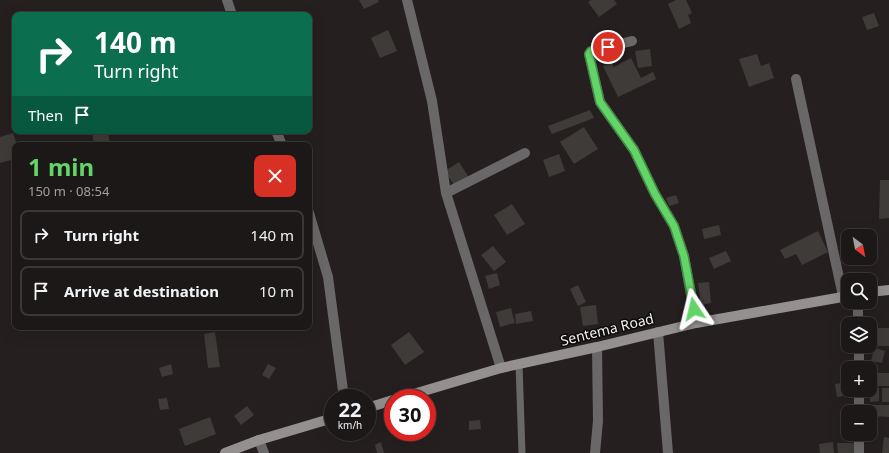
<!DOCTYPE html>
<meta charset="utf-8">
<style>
body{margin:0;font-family:"Noto Sans",sans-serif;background:#292524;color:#f1f3f6;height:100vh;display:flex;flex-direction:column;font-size:15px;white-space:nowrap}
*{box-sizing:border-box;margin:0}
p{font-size:13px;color:#a0a0a1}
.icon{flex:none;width:22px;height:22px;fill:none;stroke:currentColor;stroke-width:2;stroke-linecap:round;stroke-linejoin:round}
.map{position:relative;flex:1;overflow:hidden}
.sheet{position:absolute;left:12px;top:142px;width:300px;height:188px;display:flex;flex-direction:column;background:#1c1817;border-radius:8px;box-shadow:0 4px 16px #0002,0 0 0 1px #3a3736}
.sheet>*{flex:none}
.banner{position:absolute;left:12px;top:12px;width:300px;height:122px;border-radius:8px;box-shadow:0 4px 16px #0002,0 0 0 1px #3a3736;background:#0b6e4f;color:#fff;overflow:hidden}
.needle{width:26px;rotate:148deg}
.controls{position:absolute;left:841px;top:229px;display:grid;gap:8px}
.controls a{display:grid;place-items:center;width:36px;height:36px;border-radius:8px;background:#1c1817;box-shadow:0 4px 16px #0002,0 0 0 1px #3a3736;font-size:20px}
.speed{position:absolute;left:324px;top:389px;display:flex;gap:8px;font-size:20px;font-weight:700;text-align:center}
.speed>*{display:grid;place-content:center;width:52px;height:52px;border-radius:50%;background:#1c1817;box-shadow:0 4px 16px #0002,0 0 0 1px #3a3736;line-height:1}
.speed small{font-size:10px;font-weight:400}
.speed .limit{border:6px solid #d22;background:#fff;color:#111}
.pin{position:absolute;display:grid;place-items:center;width:34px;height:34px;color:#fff;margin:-17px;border:2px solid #fff;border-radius:50%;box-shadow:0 1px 4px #0007}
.me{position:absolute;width:44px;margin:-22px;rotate:350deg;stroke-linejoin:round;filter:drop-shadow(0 0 3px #0008)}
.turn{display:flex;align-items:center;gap:14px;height:84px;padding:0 16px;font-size:18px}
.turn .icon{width:52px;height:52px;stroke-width:2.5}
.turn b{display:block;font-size:28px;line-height:34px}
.then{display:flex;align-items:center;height:38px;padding:0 16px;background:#0003;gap:8px;font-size:15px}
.round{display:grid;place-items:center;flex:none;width:42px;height:42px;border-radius:8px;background:#292524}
.head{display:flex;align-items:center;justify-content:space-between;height:68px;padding:0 16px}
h1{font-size:24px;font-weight:700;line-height:30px;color:#63d468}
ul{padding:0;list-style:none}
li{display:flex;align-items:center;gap:12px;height:50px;margin:0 8px 6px;padding:0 8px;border:2px solid #3a3736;border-radius:8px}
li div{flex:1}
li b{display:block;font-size:15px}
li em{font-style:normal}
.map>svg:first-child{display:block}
.building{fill:#3f3b39}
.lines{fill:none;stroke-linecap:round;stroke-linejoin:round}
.service{stroke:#6a6768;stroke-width:7}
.minor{stroke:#6a6768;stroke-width:10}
.secondary{stroke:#949090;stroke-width:10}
.route-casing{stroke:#408a44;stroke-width:10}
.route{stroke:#63d468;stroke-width:7}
.labels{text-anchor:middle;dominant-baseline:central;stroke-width:3;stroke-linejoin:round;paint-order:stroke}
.street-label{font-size:14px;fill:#f3f0ef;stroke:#0c0a0a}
</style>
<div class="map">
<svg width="889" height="453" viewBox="0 0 889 453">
<rect width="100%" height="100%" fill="#25201f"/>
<path class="building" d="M359,0H378L379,2L364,9Z
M591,0H614L617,4L599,17L588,2Z
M676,0H686L692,13L688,15L691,23L679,29L668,4Z
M874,13L879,26L867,30L862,17Z
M388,30L397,51L380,58L371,38Z
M650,49L652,66L638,68L635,51Z
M757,54L761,66L769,63L774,78L749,87L739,59Z
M631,58L641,78L653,72L656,79L618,97L603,66L611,62L614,67Z
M590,110L594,118L552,134L548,126Z
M584,127L598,149L574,164L560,142Z
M92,131H108L110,145H94Z
M13,133L17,145H15V159L0,163V137Z
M559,154L565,171L549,177L543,160Z
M459,162L468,176L454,185L445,171Z
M880,180H889V218L879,219Z
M676,195L679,203L669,206L666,198Z
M512,204L525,224L507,235L494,215Z
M719,225L721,235L704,239L702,229Z
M818,231L828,252L802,265L796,254L785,259L780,250Z
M870,241H876L877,251H870Z
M493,246L506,262L494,271L481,255Z
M726,251L731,261L714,269L709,258Z
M497,273L500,285L489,289L485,276Z
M709,282L711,303L701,305L698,283Z
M578,285L586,302L578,306L570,289Z
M596,305L598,324L583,326L580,307Z
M511,308L515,323L500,327L496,312Z
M531,311L533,321L516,324L515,314Z
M878,328H889V346H878Z
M215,332L220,367L208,368L204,334Z
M409,332L424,352L405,365L391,345Z
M874,348L885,351L882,363L871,361Z
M171,364L173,374L162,377L159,368Z
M268,364L276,368L269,379L262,375Z
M870,373H889V386H870Z
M848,382V390H852L853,394L837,397L835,384Z
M870,388H879V401L870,402Z
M882,388H889V402H882Z
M167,398L169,409L160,410L158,399Z
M866,405H889V417L870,416V412H866Z
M247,406L254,415L241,425L234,416Z
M210,417L216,434L185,446L179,429Z
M480,420L481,429L469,430V421Z
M884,437L889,438V453H882Z
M381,442L384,453H377L375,445Z
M833,442L834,453H820L819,444Z
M837,443H857V453H838Z"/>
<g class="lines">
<path class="service" d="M519,364L522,453"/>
<path class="minor" d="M227,0L232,15
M407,0L432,101L446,193L501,368
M632,41L591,51L589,54L600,102L634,150L655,194L674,226L684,256L696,323
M796,79L843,296
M276,131L282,145
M446,193L525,153
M309,213L328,277L344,398
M858,302V324
M658,332L668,453
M859,346V368
M859,390V412
M859,434V453
M259,440L264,453
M595,453L598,421L597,347"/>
<path class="secondary" d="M870,292L889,290
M400,398L501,368L597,347L696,323L848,296
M367,408L393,400
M225,453L259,440L333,418"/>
</g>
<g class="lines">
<g class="route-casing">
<path id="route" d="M608,47L591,51L589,54L600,102L634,150L655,194L674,226L684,256L694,309"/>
</g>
<use href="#route" class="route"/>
</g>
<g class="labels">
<g class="street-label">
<text transform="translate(607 329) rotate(-14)">Sentema Road</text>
</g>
</g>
</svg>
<div class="controls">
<a><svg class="needle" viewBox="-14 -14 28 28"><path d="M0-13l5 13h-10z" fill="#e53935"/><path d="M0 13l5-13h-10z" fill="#a0a0a1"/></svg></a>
<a><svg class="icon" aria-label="search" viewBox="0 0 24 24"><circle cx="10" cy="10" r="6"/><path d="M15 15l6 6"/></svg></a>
<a><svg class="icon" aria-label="layers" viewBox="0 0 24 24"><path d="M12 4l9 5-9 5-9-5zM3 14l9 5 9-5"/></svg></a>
<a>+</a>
<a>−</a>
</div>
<div class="speed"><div>22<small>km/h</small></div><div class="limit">30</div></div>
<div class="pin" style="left:608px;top:47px;background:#d93025"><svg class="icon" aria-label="arrive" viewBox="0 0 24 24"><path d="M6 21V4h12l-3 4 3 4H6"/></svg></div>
<svg class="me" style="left:694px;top:309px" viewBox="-20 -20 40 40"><path d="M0-17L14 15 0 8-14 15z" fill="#63d468" stroke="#fff" stroke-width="4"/></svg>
<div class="banner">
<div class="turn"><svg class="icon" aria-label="right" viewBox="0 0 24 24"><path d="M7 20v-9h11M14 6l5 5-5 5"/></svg><div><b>140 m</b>Turn right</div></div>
<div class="then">Then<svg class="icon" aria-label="arrive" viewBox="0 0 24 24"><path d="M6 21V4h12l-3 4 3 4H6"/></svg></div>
</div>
<section class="sheet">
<div class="head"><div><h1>1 min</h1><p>150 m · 08:54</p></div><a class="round" style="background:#d93025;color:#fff"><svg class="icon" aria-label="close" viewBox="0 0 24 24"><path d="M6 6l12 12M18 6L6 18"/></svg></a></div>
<ul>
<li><svg class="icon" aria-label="right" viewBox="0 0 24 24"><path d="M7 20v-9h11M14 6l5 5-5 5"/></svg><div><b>Turn right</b></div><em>140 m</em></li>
<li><svg class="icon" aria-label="arrive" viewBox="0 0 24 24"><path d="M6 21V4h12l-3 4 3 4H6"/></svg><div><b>Arrive at destination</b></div><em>10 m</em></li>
</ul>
</section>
</div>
